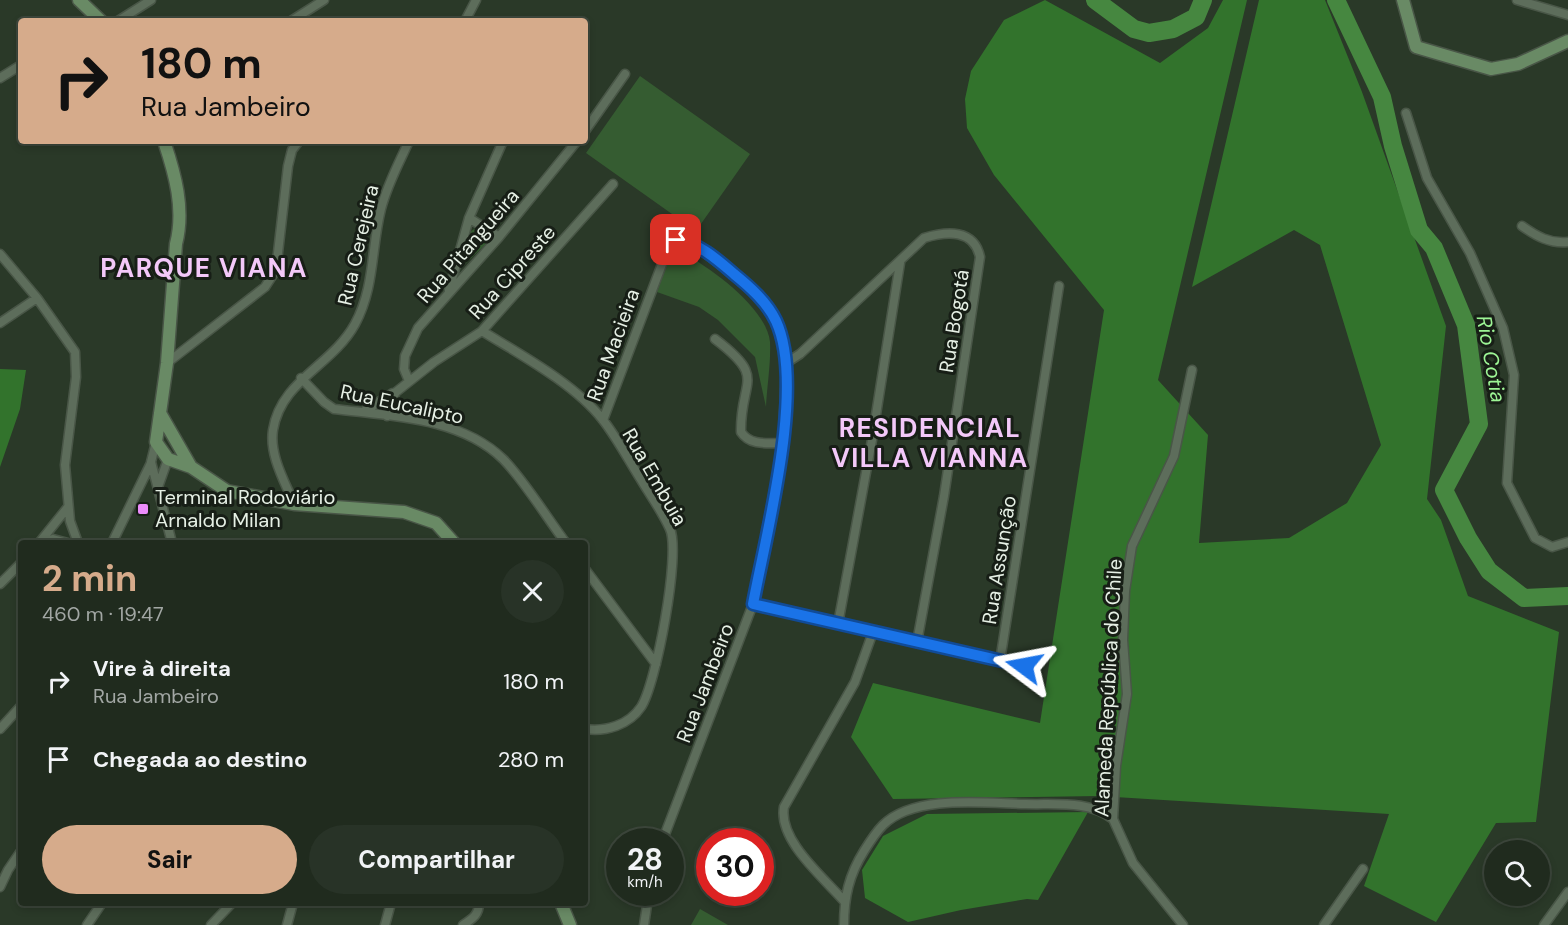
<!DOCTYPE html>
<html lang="pt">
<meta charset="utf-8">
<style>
body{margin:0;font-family:"DM Sans",sans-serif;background:#283327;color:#f1f3f6;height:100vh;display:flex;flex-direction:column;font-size:22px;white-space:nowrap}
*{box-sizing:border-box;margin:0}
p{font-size:20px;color:#a2a7a4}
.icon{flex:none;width:33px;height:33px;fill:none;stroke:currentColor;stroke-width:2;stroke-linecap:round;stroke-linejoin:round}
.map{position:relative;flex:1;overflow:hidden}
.panel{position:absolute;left:18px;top:540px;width:570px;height:366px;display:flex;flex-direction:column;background:#202b1e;border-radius:6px;box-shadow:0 3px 9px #0003,0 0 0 2px #3d473c}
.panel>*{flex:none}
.hud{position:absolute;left:18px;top:18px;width:570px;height:126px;border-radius:6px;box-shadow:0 3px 9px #0003,0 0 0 2px #3d473c;background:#d6ab8b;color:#111;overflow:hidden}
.controls{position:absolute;left:1484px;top:840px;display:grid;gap:12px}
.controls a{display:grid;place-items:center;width:66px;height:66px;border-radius:50%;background:#202b1e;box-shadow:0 3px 9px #0003,0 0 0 2px #3d473c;font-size:30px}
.speed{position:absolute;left:606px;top:828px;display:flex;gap:12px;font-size:30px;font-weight:700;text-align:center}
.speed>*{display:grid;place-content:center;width:78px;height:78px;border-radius:50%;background:#202b1e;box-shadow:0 3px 9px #0003,0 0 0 2px #3d473c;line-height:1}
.speed small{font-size:15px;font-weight:400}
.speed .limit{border:9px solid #d22;background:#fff;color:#111}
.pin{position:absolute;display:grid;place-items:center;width:51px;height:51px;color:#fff;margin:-26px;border-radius:12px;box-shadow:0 3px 9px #0006}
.me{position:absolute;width:66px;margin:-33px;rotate:283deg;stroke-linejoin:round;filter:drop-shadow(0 0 4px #0008)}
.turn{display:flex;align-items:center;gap:21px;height:126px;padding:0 24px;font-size:27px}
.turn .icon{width:78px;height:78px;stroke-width:2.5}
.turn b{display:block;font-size:42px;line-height:51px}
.round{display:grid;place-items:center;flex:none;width:63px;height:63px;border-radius:32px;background:#283327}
.summary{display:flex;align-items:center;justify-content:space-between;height:102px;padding:0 24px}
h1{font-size:36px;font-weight:700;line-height:45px;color:#d6ab8b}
.cta{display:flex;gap:12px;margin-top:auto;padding:12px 24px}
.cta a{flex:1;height:69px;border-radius:36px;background:#d6ab8b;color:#111;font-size:24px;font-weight:700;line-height:69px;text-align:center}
.cta a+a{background:#283327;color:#f1f3f6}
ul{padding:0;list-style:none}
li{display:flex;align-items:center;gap:18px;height:78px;padding:0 24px}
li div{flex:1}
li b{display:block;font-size:22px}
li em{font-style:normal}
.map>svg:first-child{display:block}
.green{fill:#355c31}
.forest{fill:#32732c}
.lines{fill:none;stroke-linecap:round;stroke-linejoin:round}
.river{stroke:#468740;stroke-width:18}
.street-casing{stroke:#495647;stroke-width:11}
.secondary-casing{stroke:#495647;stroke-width:15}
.street{stroke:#5d6d5b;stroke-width:8}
.secondary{stroke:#698a65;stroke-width:12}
.route-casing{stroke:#114b97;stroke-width:15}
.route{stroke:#1a73e8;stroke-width:10}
.poi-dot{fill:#ec8cfb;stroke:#171e16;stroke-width:2}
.labels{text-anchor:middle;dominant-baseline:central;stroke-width:6;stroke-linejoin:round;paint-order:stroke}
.street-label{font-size:20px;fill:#e6f0e5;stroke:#171e16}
.poi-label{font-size:20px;fill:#e6f0e5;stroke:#171e16;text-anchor:start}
.water-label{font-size:21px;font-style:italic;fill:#9df595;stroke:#171e16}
.district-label{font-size:26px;font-weight:bold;letter-spacing:1.5px;fill:#f3c8f9;stroke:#171e16}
</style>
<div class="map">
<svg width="1568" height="925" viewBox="0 0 1568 925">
<rect width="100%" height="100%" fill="#2a3928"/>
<path class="green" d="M640,76L750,154L696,231L586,153Z
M476,228L490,237V240L466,263L462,262L471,231Z
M680,252C708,265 767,308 770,342C771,363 767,386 766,407L755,357L718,320L699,307L657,292L671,255Z
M700,909L728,925H691Z"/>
<path class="forest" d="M1045,0L1160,63L1208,28L1223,0H1247L1158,380L1208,435L1199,543L1289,538L1347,503L1381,445L1320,245L1294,230L1192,287L1259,0H1325L1362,92L1446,326L1427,499L1441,520L1468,596L1559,632L1536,822L1496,823L1436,922L1364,886L1389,814L1099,796L893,799L851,737L873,683L1040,723L1104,310L994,175L967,128L965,99L971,71L1004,20Z
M0,369L26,370L20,409L0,467Z
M1088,812L1038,900L1027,899L961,910L908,922L865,898L862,870L883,836L927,814Z"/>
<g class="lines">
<path class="river" d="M1095,0L1134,29L1149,33L1173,29L1196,17L1203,0
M1336,0L1382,97L1393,146L1419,230L1434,248L1466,325L1479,424L1444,490L1468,538L1489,571L1524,598L1568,596"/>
<g class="street-casing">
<path id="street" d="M1517,0L1568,15
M118,21L151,0
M291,21L324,0
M465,21L476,0
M0,78L21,65
M1406,113L1427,178L1470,253L1503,328L1514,375L1507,483L1535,538L1552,547L1568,542
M585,131L625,74
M469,218L499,237
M1522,226C1536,236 1550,244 1568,242
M0,254L37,298L75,352L76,377L65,465L70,521L78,543
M449,290L469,218L503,141
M0,323L37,298
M482,331C521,355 575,384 603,420C617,438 628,459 640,478C650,495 662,511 670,529C681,553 656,685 641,707C629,725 606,732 585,729
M715,339C768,379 740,379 741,432C750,446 768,443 783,443
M167,363L265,287L276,270L288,166L292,150L299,141
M786,363L800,354L924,238C947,231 974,229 980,257L944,496L917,642
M301,378L324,402L334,409C390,416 460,417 503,459C524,480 547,518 566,543
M409,381L404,369L405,356L418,328L499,237L577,141
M363,412L393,393
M387,416L388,406L396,392L434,362L482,331L613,184
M603,420L670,243L681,241L697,247L749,286L765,304L776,321L784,344L786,363L783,443L753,604L662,842
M156,442L151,462L172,543
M158,487L168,459
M294,504C285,482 269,455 273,430C281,380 332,366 355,324C375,287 371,248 381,209C387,185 399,163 409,141
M39,543L68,507
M42,543L53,539L68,543
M112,543L151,463
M585,569L656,664
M0,584L21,563
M753,604L1024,666
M838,624L872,440L900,263
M1000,661L1059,286
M0,729L21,706
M0,887L8,870L21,851
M844,901C823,877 778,840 784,807L855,682L873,632
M87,925L102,903
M211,925L232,903
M287,925L293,903
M385,925L391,903
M463,925C472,919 479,915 479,903
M644,925L649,892
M844,925C844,897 849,875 864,851C869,843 876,832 883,825C914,794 985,803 1025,804C1056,805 1088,800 1113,819
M1183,925L1133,863L1113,819L1116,766L1127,694L1123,640L1125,591L1132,546L1174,456L1192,370
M1324,925L1363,869
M1544,925L1568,892"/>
</g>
<g class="secondary-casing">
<path id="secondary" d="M79,0L101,21
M1403,0L1416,47L1491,69L1518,64L1568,41
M164,141C175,174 185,209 176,244L167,363L156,442L168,459L191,467L227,491L294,504L404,512L436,523L454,543
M160,413L191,467
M561,903L570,925"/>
</g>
<use href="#street" class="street"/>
<use href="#secondary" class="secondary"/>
</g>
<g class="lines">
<g class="route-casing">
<path id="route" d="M676,240C698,242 718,260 734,274C750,287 767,302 776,321C806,386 766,534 753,604L1024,666"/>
</g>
<use href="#route" class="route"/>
</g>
<rect class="poi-dot" x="137" y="503" width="12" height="12" rx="3"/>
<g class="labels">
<g class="street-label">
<text transform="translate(358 245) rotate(-77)">Rua Cerejeira</text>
<text transform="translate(468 246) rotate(-49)">Rua Pitangueira</text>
<text transform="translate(512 272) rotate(-48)">Rua Cipreste</text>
<text transform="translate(954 321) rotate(-81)">Rua Bogotá</text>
<text transform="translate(613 345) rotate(-70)">Rua Macieira</text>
<text transform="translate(402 404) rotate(12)">Rua Eucalipto</text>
<text transform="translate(655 477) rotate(60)">Rua Embuia</text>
<text transform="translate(999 560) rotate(-81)">Rua Assunção</text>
<text transform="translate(705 683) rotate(-69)">Rua Jambeiro</text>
<text transform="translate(1108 688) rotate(-87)">Alameda República do Chile</text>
</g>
<g class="poi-label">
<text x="155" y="497">Terminal Rodoviário<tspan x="155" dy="23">Arnaldo Milan</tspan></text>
</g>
<g class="water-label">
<text transform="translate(1491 359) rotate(80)">Rio Cotia</text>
</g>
<g class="district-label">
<text x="204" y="268">PARQUE VIANA</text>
<text x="930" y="428">RESIDENCIAL<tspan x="930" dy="30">VILLA VIANNA</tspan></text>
</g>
</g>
</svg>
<div class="controls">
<a><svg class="icon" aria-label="search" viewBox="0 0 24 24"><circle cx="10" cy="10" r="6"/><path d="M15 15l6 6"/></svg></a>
</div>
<div class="speed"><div>28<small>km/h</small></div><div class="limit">30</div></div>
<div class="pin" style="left:676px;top:240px;background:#d93025"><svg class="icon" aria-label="arrive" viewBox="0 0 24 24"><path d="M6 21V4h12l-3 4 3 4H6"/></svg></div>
<svg class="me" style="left:1024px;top:666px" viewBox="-20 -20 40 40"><path d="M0-17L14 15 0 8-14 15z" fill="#1a73e8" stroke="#fff" stroke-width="4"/></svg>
<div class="hud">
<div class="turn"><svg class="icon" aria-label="right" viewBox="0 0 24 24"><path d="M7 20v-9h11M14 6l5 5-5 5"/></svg><div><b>180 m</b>Rua Jambeiro</div></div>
</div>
<section class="panel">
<div class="summary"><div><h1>2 min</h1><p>460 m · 19:47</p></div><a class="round"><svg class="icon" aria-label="close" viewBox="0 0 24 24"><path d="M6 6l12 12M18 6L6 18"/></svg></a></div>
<ul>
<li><svg class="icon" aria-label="right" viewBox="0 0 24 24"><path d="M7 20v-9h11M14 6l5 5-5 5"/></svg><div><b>Vire à direita</b><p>Rua Jambeiro</p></div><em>180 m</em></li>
<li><svg class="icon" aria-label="arrive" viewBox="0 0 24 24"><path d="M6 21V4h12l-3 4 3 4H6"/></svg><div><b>Chegada ao destino</b></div><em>280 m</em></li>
</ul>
<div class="cta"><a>Sair</a><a>Compartilhar</a></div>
</section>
</div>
